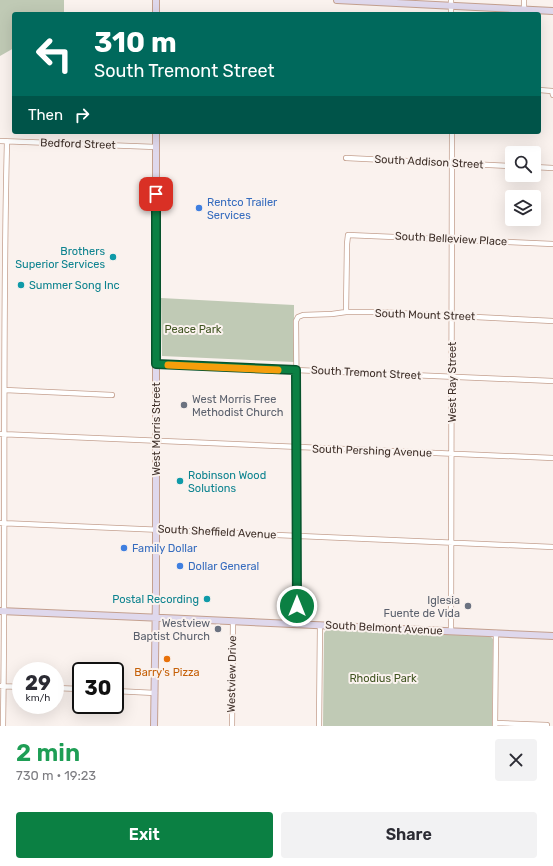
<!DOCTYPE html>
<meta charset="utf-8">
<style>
body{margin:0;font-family:Rubik,sans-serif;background:#f2f2f3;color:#2b2b33;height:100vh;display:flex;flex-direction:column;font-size:15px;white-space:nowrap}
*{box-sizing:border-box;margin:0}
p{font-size:13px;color:#7c7c81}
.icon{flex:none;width:22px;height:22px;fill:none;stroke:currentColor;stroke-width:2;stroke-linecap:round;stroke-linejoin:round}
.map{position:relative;height:726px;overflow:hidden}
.panel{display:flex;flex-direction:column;background:#fff;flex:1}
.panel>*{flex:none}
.hud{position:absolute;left:12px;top:12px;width:529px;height:122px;border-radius:4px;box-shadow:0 4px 16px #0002;background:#00695c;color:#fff;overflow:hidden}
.fabs{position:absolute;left:505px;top:146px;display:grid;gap:8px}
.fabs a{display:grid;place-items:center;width:36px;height:36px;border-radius:4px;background:#fff;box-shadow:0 4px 16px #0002;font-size:20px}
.speed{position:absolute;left:12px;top:662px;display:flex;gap:8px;font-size:20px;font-weight:700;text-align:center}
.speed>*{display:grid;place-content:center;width:52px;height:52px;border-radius:50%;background:#fff;box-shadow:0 4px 16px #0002;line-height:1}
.speed small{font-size:10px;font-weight:400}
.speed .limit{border:2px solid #111;border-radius:6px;background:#fff;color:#111}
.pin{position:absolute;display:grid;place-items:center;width:34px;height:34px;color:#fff;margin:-17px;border-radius:8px;box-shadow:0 2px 6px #0006}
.me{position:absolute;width:44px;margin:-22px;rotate:0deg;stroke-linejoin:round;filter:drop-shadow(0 0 3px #0008)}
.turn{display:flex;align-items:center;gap:14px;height:84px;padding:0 16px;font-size:18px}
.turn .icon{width:52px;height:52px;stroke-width:2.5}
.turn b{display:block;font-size:28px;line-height:34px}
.then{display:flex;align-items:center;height:38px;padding:0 16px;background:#0003;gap:8px;font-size:15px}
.round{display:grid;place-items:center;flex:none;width:42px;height:42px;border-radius:4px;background:#f2f2f3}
.headline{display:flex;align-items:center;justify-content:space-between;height:68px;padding:0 16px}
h1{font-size:24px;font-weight:600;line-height:30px;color:#1e9e55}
.cta{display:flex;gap:8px;margin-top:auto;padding:8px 16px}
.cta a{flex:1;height:46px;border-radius:4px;background:#0b8043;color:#fff;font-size:16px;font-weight:600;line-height:46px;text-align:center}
.cta a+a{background:#f2f2f3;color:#2b2b33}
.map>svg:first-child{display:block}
.green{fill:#c0cab5}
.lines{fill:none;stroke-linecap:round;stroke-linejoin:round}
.street-casing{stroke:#c4a08f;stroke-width:6}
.secondary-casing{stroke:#c4a08f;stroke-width:8}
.street{stroke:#fff;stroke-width:4.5}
.secondary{stroke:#dfd8ec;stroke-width:6}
.route-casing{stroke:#07532c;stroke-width:10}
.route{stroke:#0b8043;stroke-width:7}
.slow{stroke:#f59e0b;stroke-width:7}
.shop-dot{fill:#3f7fe0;stroke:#faf2ee;stroke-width:1.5}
.culture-dot{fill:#0f9aa8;stroke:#faf2ee;stroke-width:1.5}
.worship-dot{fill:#6b7280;stroke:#faf2ee;stroke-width:1.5}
.food-dot{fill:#e8710a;stroke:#faf2ee;stroke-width:1.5}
.labels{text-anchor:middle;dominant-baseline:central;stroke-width:4;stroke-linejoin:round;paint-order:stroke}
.street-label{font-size:11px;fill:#40312a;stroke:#faf2ee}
.shop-label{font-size:11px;fill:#366cbe;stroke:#faf2ee;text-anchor:start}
.culture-label{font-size:11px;fill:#0d838f;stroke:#faf2ee;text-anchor:end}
.park-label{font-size:11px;fill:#415522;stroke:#faf2ee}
.worship-label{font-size:11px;fill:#5b616d;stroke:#faf2ee;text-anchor:end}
.food-label{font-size:11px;fill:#c56008;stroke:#faf2ee}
</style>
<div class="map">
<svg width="553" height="726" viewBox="0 0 553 726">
<rect width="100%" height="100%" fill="#faf2ee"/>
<path class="green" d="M0,0H64V14H14V48L0,56Z
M161,298L294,305V362L162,356Z
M328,628L489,635L493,639L492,726H323L324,633Z"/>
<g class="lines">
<g class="street-casing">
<path id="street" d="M451,0V14
M524,10V0
M539,90L552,91L553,95
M0,141L156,147
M346,158L512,166
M534,167L553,168
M346,312L347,244L348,235L553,244
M156,364L553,381
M5,390L112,395
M0,434L553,458
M0,523L553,547
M297,624V447L296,321L298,317L303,315L332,314L346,312H376L553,321
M451,631L452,132
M0,686L21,687
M55,688L81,689
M115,691L155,693
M495,723L547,725
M3,726C6,531 2,336 7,142
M232,726L233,621
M319,726L320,625
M495,726L496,633"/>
</g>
<g class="secondary-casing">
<path id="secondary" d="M156,0V14
M337,0L553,11
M0,611L163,618L553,636
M154,726L156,595V132"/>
</g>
<use href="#street" class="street"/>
<use href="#secondary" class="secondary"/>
</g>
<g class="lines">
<g class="route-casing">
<path id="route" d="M156,194V364L296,370L297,606"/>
</g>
<use href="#route" class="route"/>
<path class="slow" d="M168,365L278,370"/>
</g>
<g class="shop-dot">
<circle cx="199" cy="208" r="4"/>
<circle cx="124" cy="548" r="4"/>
<circle cx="180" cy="566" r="4"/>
</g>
<g class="culture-dot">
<circle cx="113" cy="257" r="4"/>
<circle cx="21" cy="285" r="4"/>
<circle cx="180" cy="481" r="4"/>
<circle cx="207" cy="599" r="4"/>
</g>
<g class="worship-dot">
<circle cx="184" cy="405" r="4"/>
<circle cx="468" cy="606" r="4"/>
<circle cx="218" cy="629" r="4"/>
</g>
<circle class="food-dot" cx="167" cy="659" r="4"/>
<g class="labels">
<g class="street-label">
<text transform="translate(78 144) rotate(2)">Bedford Street</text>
<text transform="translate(429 162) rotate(3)">South Addison Street</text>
<text transform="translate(451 239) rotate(3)">South Belleview Place</text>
<text transform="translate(425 315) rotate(2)">South Mount Street</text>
<text transform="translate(366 373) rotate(3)">South Tremont Street</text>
<text transform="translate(452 382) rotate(-90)">West Ray Street</text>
<text transform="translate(156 429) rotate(-90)">West Morris Street</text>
<text transform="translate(372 451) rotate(2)">South Pershing Avenue</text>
<text transform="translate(217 532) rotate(3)">South Sheffield Avenue</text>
<text transform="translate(384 628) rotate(3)">South Belmont Avenue</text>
<text transform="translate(232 674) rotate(-89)">Westview Drive</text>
</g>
<g class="shop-label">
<text x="207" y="202">Rentco Trailer<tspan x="207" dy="13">Services</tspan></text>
<text x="132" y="548">Family Dollar</text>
<text x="188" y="566">Dollar General</text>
</g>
<g class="culture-label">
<text x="105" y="251">Brothers<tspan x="105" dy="13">Superior Services</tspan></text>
<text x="29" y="285" text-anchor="start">Summer Song Inc</text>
<text x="188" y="475" text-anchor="start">Robinson Wood<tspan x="188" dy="13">Solutions</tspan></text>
<text x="199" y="599">Postal Recording</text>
</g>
<g class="park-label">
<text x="193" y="329">Peace Park</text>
<text x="383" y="678">Rhodius Park</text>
</g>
<g class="worship-label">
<text x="192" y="399" text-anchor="start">West Morris Free<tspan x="192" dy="13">Methodist Church</tspan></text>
<text x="460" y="600">Iglesia<tspan x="460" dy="13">Fuente de Vida</tspan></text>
<text x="210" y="623">Westview<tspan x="210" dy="13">Baptist Church</tspan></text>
</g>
<g class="food-label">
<text x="167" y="672">Barry's Pizza</text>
</g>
</g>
</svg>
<div class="fabs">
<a><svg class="icon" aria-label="search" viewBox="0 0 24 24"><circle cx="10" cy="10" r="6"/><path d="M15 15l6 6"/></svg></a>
<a><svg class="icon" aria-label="layers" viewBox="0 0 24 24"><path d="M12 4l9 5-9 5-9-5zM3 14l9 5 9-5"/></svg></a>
</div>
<div class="speed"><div>29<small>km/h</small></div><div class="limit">30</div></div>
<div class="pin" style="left:156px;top:194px;background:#d93025"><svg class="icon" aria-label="arrive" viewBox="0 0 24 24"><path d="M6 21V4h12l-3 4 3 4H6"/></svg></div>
<svg class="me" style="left:297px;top:606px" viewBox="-20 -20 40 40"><circle r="17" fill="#0b8043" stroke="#fff" stroke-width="3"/><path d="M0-11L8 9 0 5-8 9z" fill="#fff"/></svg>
<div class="hud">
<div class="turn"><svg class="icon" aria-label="left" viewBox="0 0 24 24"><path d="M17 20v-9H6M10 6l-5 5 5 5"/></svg><div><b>310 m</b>South Tremont Street</div></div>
<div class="then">Then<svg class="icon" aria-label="right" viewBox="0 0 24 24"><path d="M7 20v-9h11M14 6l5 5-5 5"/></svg></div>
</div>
</div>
<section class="panel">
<div class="headline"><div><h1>2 min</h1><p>730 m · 19:23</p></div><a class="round"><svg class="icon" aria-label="close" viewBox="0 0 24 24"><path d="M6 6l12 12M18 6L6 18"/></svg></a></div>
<div class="cta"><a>Exit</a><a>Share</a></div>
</section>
